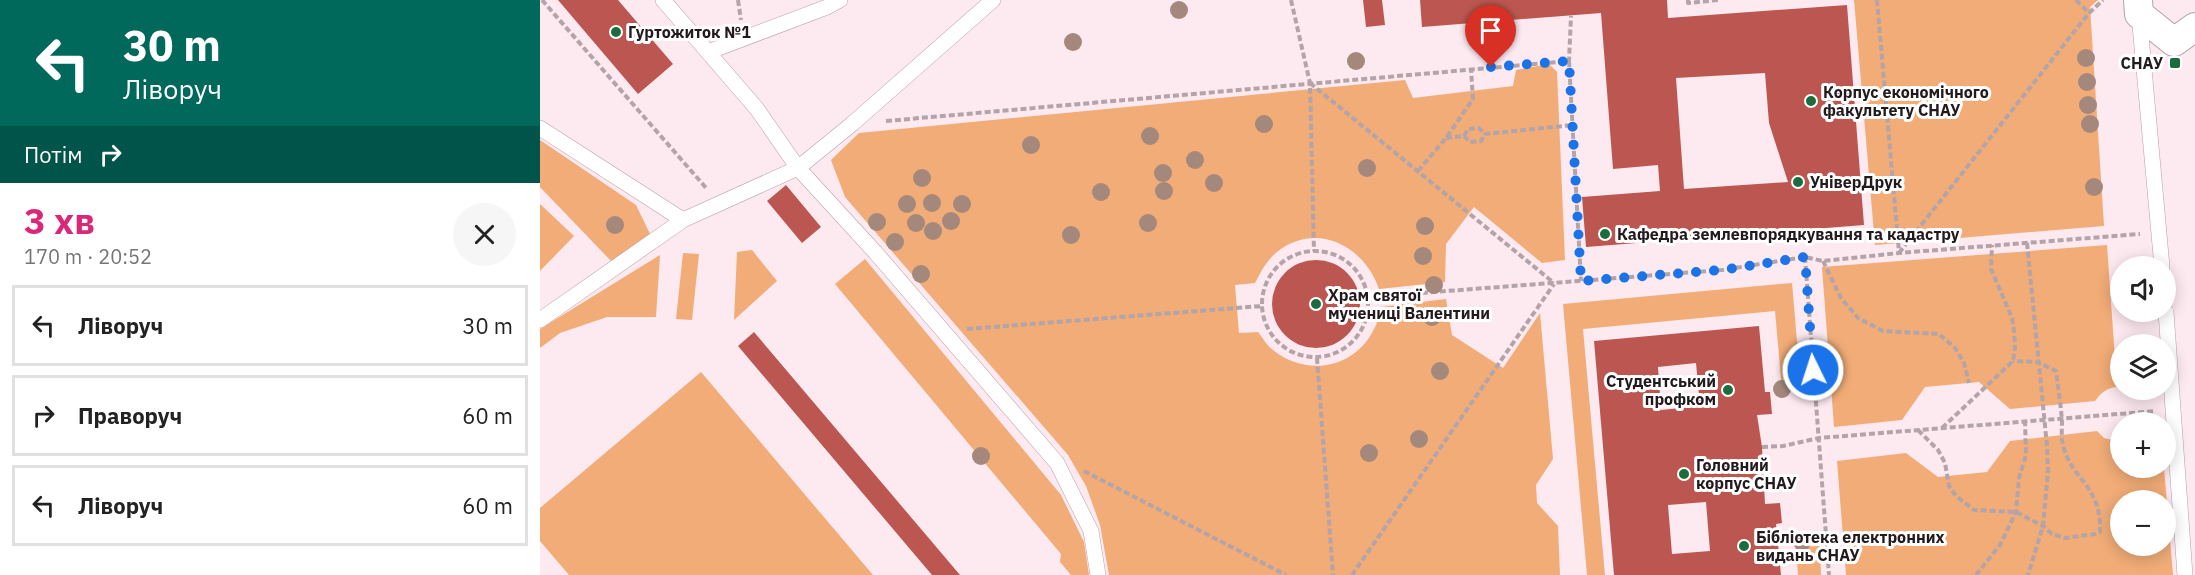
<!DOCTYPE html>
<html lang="uk">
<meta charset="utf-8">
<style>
body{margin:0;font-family:"IBM Plex Sans",sans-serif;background:#f6f6f6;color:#222;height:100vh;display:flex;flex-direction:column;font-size:22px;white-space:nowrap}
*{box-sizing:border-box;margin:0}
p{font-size:20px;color:#767676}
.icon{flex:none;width:33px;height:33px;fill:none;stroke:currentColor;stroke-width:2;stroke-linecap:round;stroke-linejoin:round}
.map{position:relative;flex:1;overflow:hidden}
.drawer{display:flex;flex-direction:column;background:#fff;width:540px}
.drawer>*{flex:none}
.guide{background:#00695c;color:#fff;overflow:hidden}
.tools{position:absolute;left:1570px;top:256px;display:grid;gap:12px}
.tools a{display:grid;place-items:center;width:66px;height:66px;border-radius:50%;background:#fff;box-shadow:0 3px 15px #0003;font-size:30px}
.pin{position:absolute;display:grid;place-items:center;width:51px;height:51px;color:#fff;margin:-62px -26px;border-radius:50% 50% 50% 0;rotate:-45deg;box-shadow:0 0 6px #0007}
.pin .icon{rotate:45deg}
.me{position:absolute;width:66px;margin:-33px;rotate:356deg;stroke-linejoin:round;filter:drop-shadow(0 0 4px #0008)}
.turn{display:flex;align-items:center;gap:21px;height:126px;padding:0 24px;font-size:27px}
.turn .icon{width:78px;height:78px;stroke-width:2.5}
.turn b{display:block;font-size:42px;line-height:51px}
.then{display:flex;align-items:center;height:57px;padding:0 24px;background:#0003;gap:12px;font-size:22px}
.round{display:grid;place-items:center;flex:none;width:63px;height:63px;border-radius:32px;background:#f6f6f6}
.overview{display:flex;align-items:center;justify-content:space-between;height:102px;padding:0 24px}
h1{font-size:36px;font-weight:700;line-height:45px;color:#db2777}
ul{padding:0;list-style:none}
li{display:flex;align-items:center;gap:18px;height:81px;margin:0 12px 9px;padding:0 12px;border:3px solid #e0e0e0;border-radius:0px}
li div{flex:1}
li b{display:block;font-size:22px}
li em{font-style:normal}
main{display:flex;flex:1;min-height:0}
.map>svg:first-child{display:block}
.green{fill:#f1ac77;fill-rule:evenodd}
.building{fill:#bb5750;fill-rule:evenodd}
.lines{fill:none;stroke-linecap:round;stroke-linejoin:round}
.service-casing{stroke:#b7a0a8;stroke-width:16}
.minor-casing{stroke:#b7a0a8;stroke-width:30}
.path{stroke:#b3a4a9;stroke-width:4;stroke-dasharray:6 3;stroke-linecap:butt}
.service{stroke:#fff;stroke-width:15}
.minor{stroke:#fff;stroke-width:28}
.tree{fill:#a4887c}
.route{stroke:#1a73e8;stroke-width:10;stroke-dasharray:0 18}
.poi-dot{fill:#1a6d3e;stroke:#fff;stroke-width:2}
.labels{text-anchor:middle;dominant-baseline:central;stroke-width:6;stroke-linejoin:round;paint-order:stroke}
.poi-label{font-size:16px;font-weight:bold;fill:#221a1d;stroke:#fff;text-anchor:start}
</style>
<main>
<section class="drawer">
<div class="guide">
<div class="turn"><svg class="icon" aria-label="left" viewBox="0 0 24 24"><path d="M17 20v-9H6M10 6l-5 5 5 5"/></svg><div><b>30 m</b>Ліворуч</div></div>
<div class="then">Потім<svg class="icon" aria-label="right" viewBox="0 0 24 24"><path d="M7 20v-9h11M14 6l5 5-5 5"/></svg></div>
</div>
<div class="overview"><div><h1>3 хв</h1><p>170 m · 20:52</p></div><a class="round"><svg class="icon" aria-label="close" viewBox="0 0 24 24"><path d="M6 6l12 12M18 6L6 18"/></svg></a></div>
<ul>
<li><svg class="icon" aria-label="left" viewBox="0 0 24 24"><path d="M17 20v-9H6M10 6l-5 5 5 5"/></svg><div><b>Ліворуч</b></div><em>30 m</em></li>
<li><svg class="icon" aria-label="right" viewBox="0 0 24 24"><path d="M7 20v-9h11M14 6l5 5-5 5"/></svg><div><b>Праворуч</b></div><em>60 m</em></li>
<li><svg class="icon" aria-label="left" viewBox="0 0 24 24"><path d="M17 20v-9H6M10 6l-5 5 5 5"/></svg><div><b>Ліворуч</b></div><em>60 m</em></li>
</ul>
</section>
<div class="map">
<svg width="1655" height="575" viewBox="0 0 1655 575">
<rect width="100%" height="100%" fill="#fde9f0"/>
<path class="green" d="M1314,0H1558L1550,7L1564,226L1335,245Z
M1009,64L1017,72L1025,260L1002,263L934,207L906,244L905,282L839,289C826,250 783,223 744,247C730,255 722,269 715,283L695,285L699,333L718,332C723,338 727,346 733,350C766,377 815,369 834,329C838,323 839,314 840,307L906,299L912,335L963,368L1000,313L1013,459L996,485L997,503L1018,526L1020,575H569L560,525L546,486L528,455L305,197L291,160L319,133L865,80L873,98L973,86L976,70Z
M0,140L96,205L111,236L72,262L0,187Z
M0,204L34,236L0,271Z
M1567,245L1577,387C1566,388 1561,393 1555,401L1470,409L1439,382L1385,387L1362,420L1294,427L1282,267Z
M212,250L237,281L194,320L197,252Z
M143,253L159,254L152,320L136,319Z
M120,255L116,317H67L20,333L0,348V329Z
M325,259L521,495L544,542L549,575H531L520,562L521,554L295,284Z
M1252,283L1261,387L1242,389L1235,311L1043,329L1065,575H1047L1023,304Z
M161,372L333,575H29L0,541V508Z
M1557,431L1564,438L1581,442V468H1624L1633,575H1306L1297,461L1366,453L1398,477L1447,472L1470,441ZM1581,501H1626V546H1581Z
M1280,546L1281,575H1258L1256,547Z"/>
<path class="building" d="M18,0H78L133,64L98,94Z
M823,0H842L845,25L826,27Z
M880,0H1127L1128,18L1307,5L1324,225L1046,247L1042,197L1120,191L1118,165L1073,169L1061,13L882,27ZM1225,73L1229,123L1248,182L1144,189L1136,78Z
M246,185L281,227L262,243L227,201Z
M732 304a44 44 0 1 1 88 0a44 44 0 1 1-88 0Z
M1219,326L1225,392H1230L1232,414L1217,415L1222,447L1225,504L1240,503L1242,523L1236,524L1241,575H1074L1054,341ZM1156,363L1160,406L1121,410L1118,367ZM1166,502L1170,551L1132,554L1128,505Z
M214,332L420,575H392L198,346Z"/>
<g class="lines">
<g class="service-casing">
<path id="service" d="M123,0L217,109L258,168L335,252L517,463L551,531L558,575
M1599,14L1622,267
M168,52L287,7L300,0
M0,128L143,220L258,168L312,124L453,0
M1626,312L1645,575
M0,320L143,220"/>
</g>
<g class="minor-casing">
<path id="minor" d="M1598,0L1599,14L1634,42L1655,27"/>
</g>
<path class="path" d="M2,0L167,189
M198,0L201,20
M751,0L770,83L774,251
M1148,0V3L1178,0
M1337,0L1359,252
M1536,0L1549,13
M1029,61L1041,281
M770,83L1014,283
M346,121L1029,61L1031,16
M924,136L928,129L939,128L945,134
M906,138L924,136L930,142L941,141L945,134L1033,125
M878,171L906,138L933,99L931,69
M1487,243L1507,446L1508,472L1503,526L1488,575
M722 304a53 53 0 1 1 106 0a53 53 0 1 1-106 0Z
M1359,253L1549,13L1563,0
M1265,257L1289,575
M1283,261L1301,298L1318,318L1343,331L1399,334L1415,348L1424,363L1429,383
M828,297L1182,270L1265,257L1283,261L1359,253L1600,234
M427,329L722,306
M777,358L793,575
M1402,428L1473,361L1475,347L1474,331L1472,318L1451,269L1452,245
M1378,430L1398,450L1405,463L1409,486L1416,496L1434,510L1476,512L1503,526L1512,534L1525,538L1555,534L1560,532C1562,485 1531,480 1523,445C1521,438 1522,429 1522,422C1521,405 1518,388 1516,371L1497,362L1473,361
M1222,447L1243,446L1279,438L1616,411
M544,471L746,575
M812,575L1014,284
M1436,575L1460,545L1476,512L1479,478L1486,455L1485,421"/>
<use href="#service" class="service"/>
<use href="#minor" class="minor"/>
</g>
<g class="tree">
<circle cx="639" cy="10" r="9"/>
<circle cx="533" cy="42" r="9"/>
<circle cx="1546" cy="58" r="9"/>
<circle cx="816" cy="61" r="9"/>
<circle cx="1547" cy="82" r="9"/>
<circle cx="1548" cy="105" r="9"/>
<circle cx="724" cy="124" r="9"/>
<circle cx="1550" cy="124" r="9"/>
<circle cx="610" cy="136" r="9"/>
<circle cx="491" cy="145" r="9"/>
<circle cx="655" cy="160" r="9"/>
<circle cx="827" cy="168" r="9"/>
<circle cx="623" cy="173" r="9"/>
<circle cx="382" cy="178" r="9"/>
<circle cx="674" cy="183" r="9"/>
<circle cx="1554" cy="187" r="9"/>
<circle cx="624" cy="191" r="9"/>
<circle cx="561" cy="192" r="9"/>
<circle cx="392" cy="203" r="9"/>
<circle cx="367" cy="204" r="9"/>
<circle cx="422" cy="204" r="9"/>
<circle cx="411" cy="221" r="9"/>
<circle cx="337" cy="222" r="9"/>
<circle cx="376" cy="223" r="9"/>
<circle cx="608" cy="223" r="9"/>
<circle cx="75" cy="225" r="9"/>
<circle cx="885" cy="226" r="9"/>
<circle cx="393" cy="231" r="9"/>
<circle cx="531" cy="235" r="9"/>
<circle cx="355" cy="242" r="9"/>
<circle cx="883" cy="256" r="9"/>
<circle cx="381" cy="274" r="9"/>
<circle cx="894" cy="285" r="9"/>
<circle cx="892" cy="317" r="9"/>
<circle cx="900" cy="371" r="9"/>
<circle cx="1242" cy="389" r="9"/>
<circle cx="879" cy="439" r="9"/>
<circle cx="829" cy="453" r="9"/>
<circle cx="441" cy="456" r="9"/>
<circle cx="1262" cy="542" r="9"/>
</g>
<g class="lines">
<path class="route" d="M951,67L1029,61L1041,281L1182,270L1265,257L1273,370"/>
</g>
<g class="poi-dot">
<circle cx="76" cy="32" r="6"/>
<rect x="1629" y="57" width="12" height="12" rx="3"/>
<circle cx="1271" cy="101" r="6"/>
<circle cx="1258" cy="182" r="6"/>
<circle cx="1065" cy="234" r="6"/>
<circle cx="776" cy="304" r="6"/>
<circle cx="1188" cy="390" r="6"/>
<circle cx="1144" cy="474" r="6"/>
<circle cx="1204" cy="546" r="6"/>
</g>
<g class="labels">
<g class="poi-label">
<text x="88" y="32">Гуртожиток №1</text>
<text x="1623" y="63" text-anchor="end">СНАУ</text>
<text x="1283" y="92">Корпус економічного<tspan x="1283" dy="18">факультету СНАУ</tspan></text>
<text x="1270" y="182">УніверДрук</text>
<text x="1077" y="234">Кафедра землевпорядкування та кадастру</text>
<text x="788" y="295">Храм святої<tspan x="788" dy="18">мучениці Валентини</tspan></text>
<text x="1176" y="381" text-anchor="end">Студентський<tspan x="1176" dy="18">профком</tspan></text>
<text x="1156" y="465">Головний<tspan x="1156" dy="18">корпус СНАУ</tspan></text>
<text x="1216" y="537">Бібліотека електронних<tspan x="1216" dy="18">видань СНАУ</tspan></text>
</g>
</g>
</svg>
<div class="tools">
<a><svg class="icon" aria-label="sound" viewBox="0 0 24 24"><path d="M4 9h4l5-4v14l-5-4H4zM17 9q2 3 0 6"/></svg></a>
<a><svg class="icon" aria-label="layers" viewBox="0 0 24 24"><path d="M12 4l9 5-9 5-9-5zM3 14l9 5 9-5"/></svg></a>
<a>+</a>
<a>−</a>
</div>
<div class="pin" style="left:951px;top:67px;background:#d93025"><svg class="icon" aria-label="arrive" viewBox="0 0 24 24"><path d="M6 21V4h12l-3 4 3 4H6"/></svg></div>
<svg class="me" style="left:1273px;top:370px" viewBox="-20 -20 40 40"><circle r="17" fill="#1a73e8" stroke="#fff" stroke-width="3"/><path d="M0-11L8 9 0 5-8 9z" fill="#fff"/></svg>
</div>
</main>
